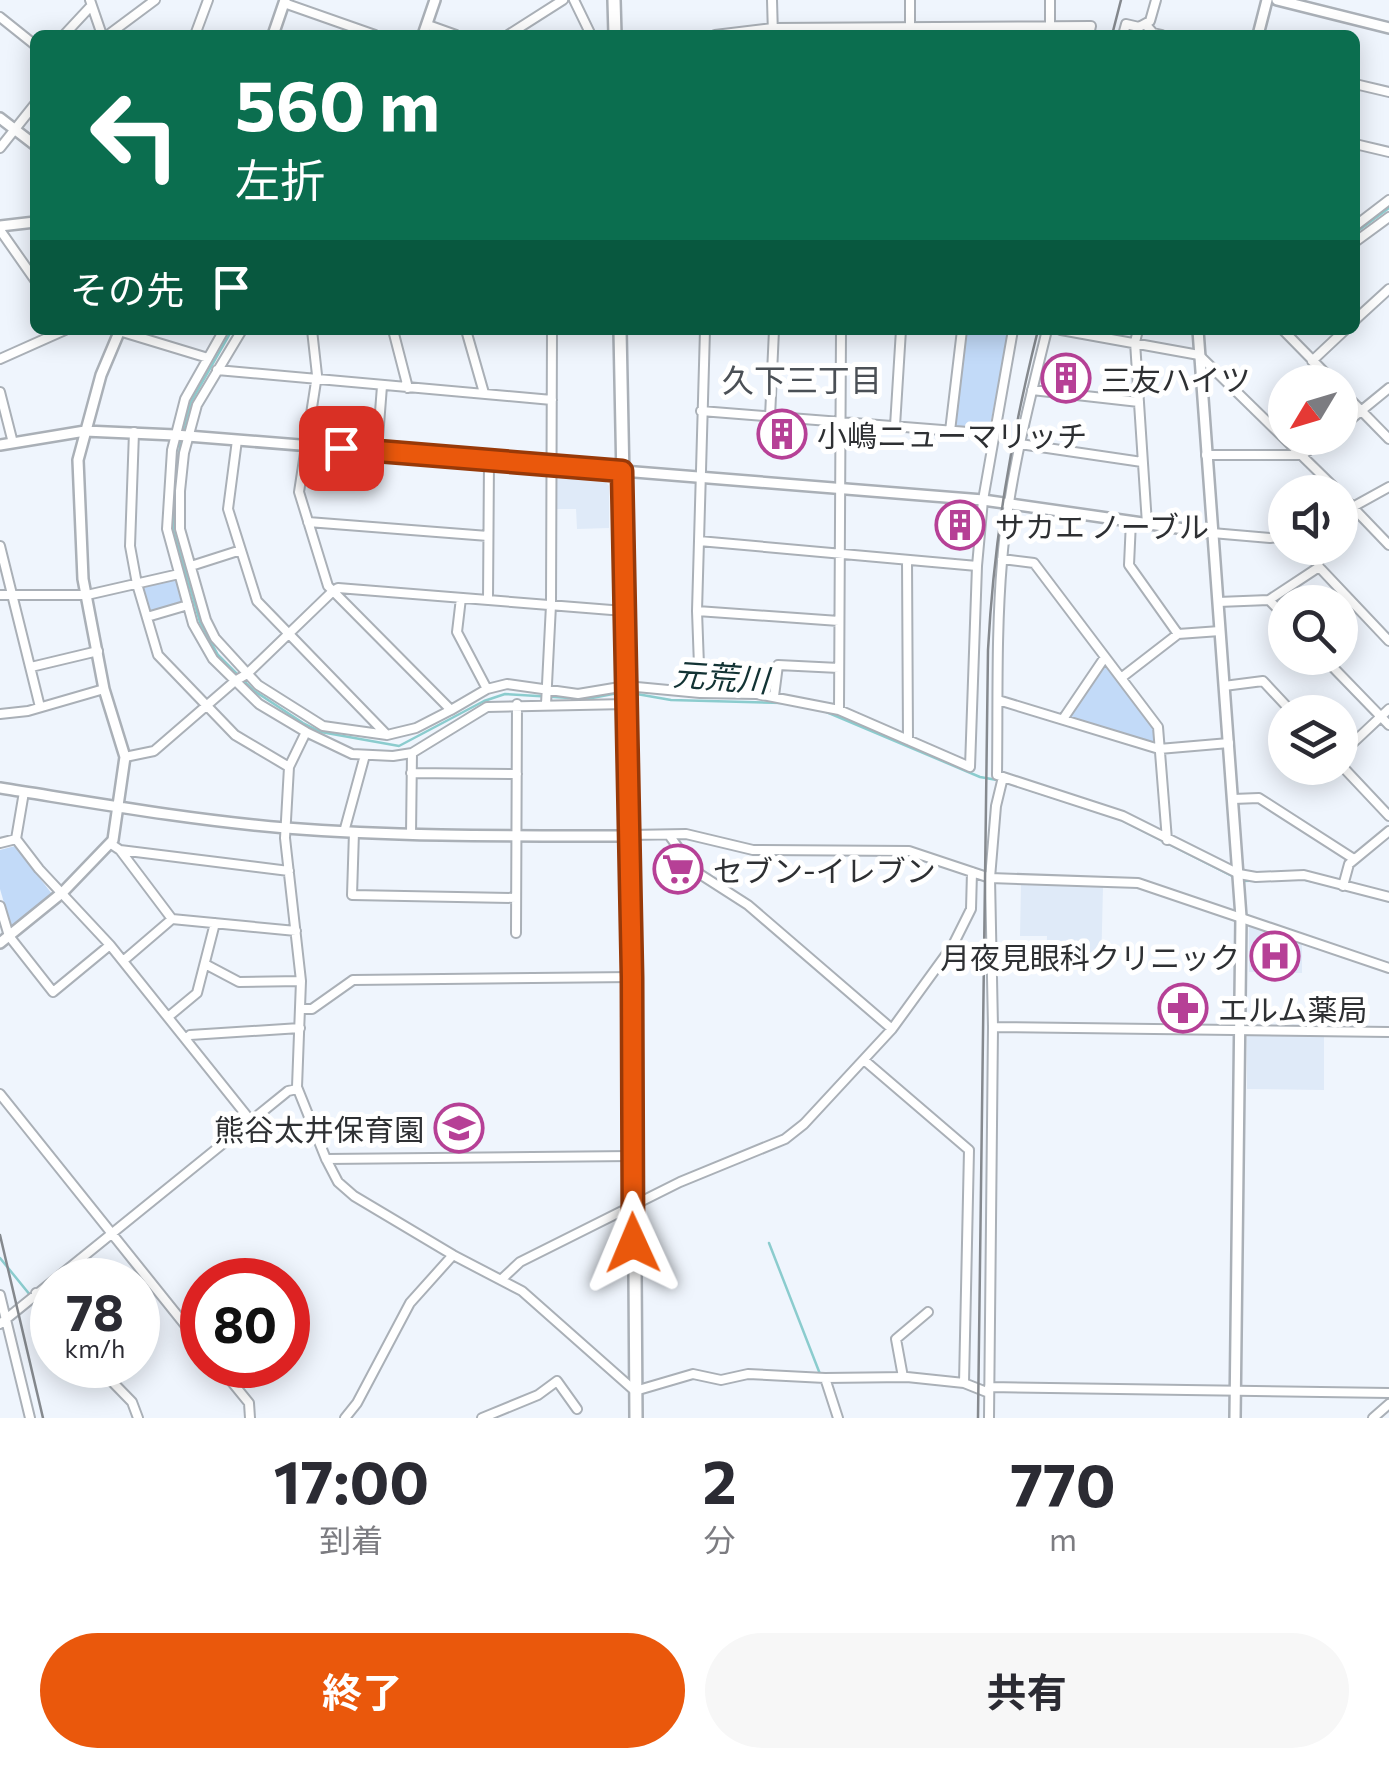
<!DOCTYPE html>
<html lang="ja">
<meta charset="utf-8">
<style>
body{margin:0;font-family:Commissioner,"Noto Sans JP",sans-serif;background:#f7f7f7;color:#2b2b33;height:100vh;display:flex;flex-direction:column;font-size:38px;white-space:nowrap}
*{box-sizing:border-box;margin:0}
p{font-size:32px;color:#7c7c81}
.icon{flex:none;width:55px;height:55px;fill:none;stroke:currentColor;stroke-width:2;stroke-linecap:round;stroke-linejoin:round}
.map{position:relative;height:1418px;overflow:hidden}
.panel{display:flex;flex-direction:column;background:#fff;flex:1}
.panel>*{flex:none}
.hud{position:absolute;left:30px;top:30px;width:1330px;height:305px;border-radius:15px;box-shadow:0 5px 25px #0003;background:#0b6e4f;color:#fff;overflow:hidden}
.needle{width:65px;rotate:232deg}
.tools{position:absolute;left:1268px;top:365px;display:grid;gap:20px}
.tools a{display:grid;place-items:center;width:90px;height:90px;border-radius:50%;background:#fff;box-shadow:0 5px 25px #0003;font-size:50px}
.speed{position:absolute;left:30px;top:1258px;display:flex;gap:20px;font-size:50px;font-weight:700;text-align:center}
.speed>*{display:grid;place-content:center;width:130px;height:130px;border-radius:50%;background:#fff;box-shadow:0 5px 25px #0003;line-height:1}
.speed small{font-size:25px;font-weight:400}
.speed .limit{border:15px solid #d22;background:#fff;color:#111}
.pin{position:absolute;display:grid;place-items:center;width:85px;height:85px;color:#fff;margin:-42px;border-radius:20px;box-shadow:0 5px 15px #0006}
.me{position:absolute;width:110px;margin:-55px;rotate:359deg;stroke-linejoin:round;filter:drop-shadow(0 0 8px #0008)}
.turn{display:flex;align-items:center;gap:35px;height:210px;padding:0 40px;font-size:45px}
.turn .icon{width:130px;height:130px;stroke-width:2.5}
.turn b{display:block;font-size:70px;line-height:85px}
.then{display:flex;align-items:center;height:95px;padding:0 40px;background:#0003;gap:20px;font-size:38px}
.eta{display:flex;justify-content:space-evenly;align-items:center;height:170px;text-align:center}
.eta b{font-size:60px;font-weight:700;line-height:70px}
.cta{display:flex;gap:20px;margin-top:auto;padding:20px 40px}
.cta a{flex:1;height:115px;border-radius:60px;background:#ea580c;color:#fff;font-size:40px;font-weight:700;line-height:115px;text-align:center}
.cta a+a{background:#f7f7f7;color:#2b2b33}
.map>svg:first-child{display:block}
.built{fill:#dfeaf8}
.green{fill:#c2daf8}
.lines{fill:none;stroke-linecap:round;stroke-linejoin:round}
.stream{stroke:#8bccce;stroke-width:2.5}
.minor-casing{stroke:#aab0b7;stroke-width:12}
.tertiary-casing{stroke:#aab0b7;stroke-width:14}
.trunk-casing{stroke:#aab0b7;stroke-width:16}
.minor{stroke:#fff;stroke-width:8}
.tertiary{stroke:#fff;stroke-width:9}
.trunk{stroke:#fff;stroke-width:11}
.rail{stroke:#85898e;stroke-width:2.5}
.route-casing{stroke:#983908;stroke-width:25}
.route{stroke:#ea580c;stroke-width:18}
.labels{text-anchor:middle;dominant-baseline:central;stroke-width:10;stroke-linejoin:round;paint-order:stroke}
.poi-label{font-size:30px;fill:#2e3033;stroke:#fff;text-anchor:start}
.neighbourhood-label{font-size:32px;fill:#4b5056;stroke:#fff}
.water-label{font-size:32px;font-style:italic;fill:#123334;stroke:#fff}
</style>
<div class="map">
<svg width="1389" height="1418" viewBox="0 0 1389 1418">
<rect width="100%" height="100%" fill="#eff5fd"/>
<path class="built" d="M559,473L601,476L609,486V528L577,529L576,509H556V475Z
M1021,885L1103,887L1101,969L1046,968L1047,936H1020Z
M1249,922L1302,941V973L1249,972Z
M1247,1033L1324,1035V1090L1247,1089Z"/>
<path class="green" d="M966,330H1009L990,426L986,430L954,427Z
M175,579L183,605L150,614L143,588Z
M1105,663L1155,728V744L1069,717Z
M15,846L52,894L11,927L0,889V850Z"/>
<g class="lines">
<path class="stream" d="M1355,233L1389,208
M183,431L191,402L232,330
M181,439L174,494L173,529L200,622L218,655L253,690L303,723L321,732L399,746L484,701L505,694L587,699L623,692
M631,693L671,700L783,703
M824,711L980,777L997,780
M1005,782L1119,819L1242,881L1302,879L1369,895
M769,1243L820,1374
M0,1258L52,1322"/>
<g class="minor-casing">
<path id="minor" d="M90,0L102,35
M574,0L591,35
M772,0L773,35
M910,0V35
M1050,0V35
M284,3L375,35
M0,17L35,45
M428,25L456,35
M1146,25L1153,33L1162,35
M64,35L91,6
M108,35L155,0
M195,35L208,0
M508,35L563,0
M715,35L773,28L1091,26L1089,35
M1123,35L1126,24L1139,27L1150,21L1156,0
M1355,84L1389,92
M1355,144L1389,152
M0,148L35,104
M1355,226L1389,200
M0,230L35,280
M1355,242L1389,217
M1355,320L1389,289
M224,330L185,399L172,450L167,529L193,624L213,659L259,704L306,732L289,767L285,838L301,981L297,1087L326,1159L338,1182L354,1196L453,1255L522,1291L635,1391L693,1374L721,1380L748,1374L825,1378L907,1377L964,1383L989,1393
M242,330L197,405L184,453L180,491V529L206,620L215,638L258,685L323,726L387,735L416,728L451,710
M312,330L317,375L299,492L328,586L333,591L338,588L624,611
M393,330L408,388
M466,330L484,393
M1047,330C1028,407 1008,483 1002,562C996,633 998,704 997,775L1123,816L1239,874L1256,877L1304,875L1389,897
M1061,330L1199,355L1339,492
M1138,330L1135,342L1147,524
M1283,330L1334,382
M119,331L208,358
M0,359L65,330
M1312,361L1345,330
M217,370L552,400
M1340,389L1389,439
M1032,390L1139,402
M0,392L13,443
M701,411L993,434
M770,417L774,330
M895,426L901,330
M1340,428L1389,388
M950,431L962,330
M134,432L130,546L137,584L158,655L235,735L289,767
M237,440L228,509L257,601L387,735
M1020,444L1142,462
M377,451L382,386
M1206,455H1302L1326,438
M1340,494L1389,545
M1340,514L1389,487
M1131,521L1129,565L1178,634L1220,631
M308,522L488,536
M1212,533L1270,538L1285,536
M699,541L977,566
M0,546L40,707
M1313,548L1319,567L1389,641
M1002,559L1034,563L1158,727L1167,840
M907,560L908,740
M191,566L241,550
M0,595H87L179,574
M461,598L457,632L487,689
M488,600L489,460
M1269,600L1285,616
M1218,602L1269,600L1319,567
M697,611L839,621
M147,617L188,605
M1324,658L1389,725
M31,667L98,651
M1121,678L1178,634
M1224,686L1263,681L1292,712
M700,693L697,611L705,330
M774,696L778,665L839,668
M998,700L1159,749L1229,743
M546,704L551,605L552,330
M839,710L841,330
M0,714L28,711L104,689
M1063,719L1105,657
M306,732L352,754L393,756L412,753L487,707L627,704
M1340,755L1389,709
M125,757L154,751L235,681L247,674L333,591L451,710L487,689L507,684L578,694L626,686L700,693L757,694L839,710L970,767L977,566L983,500L1013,330
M1340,764L1389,816
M411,773L517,774
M24,792L16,839L39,869L110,945L251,1121
M1233,799L1259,798L1354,859
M344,832L365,755
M354,832L352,895L516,898
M411,834L412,753
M629,835L686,834L753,850L909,851L990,878L1138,883L1389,968
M669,835L695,871L748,905L892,1029
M0,843L16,839
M111,844L120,850L172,919L296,931
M120,850L289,871
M1343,886L1349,864L1389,831
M0,906L9,936L53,992L110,945
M516,933L517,704
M123,961L172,919
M205,964L239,982L301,981
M302,1009H312L353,980L633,977
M168,1017L197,993L215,923
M993,1027L1389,1032
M186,1039L190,1035L300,1028
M864,1060L969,1150L964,1383
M0,1094L202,1346
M326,1159L632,1156
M503,1278L520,1262L680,1182L785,1139L804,1124L892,1029L953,945L971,909L972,872
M36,1293L52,1314
M0,1295L30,1418
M0,1324L288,1091L297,1089
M96,1365L132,1402L138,1418
M218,1365L249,1403L250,1418
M903,1377L896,1339L928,1312
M825,1378L838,1418
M989,1387L1389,1393
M345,1418L357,1403L410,1303L453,1255
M482,1418L538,1395L557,1381L577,1409
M989,1418L993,1027L990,878L996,806L1003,777
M1373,1418L1389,1404"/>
</g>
<g class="tertiary-casing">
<path id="tertiary" d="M1277,0L1389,28
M273,35L285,0
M423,35L435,0
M1258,35L1267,0
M0,118L35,145
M0,226L35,222
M1198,330L1241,917L1235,1418
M0,445L85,431L175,435L983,500L1212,533
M0,788C95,803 190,820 286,828C400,837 514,836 628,836
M0,943L63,892L113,840L125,757L104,689L83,579L78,460L101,375L120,330"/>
</g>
<g class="trunk-casing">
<path id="trunk" d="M614,0L615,35
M620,330L633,977L636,1418"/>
</g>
<use href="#minor" class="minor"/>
<use href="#tertiary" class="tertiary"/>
<use href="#trunk" class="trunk"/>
<path class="rail" d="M1112,35L1121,0
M0,1235L43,1418
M978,1418L988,650C994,538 1011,438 1038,330"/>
</g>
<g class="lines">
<g class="route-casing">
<path id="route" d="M341,448L622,471L632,977L633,1243"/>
</g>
<use href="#route" class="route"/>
</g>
<defs>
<g id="building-ring" transform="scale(2.5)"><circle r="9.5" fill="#fff" stroke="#b64096" stroke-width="1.5"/><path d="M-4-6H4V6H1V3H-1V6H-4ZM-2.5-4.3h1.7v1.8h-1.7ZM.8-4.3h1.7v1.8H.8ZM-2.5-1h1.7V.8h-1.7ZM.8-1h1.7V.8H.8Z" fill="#b64096"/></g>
<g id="supermarket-ring" transform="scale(2.5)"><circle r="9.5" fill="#fff" stroke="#b64096" stroke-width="1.5"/><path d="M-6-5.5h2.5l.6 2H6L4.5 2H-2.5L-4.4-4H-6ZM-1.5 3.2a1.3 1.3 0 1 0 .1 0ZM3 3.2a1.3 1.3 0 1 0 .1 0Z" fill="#b64096"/></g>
<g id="hospital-ring" transform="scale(2.5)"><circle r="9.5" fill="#fff" stroke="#b64096" stroke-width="1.5"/><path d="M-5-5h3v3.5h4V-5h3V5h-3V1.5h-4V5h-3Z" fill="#b64096"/></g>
<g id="pharmacy-ring" transform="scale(2.5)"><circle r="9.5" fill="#fff" stroke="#b64096" stroke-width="1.5"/><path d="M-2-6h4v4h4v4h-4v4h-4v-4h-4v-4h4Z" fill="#b64096"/></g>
<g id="school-ring" transform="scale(2.5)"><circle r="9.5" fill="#fff" stroke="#b64096" stroke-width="1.5"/><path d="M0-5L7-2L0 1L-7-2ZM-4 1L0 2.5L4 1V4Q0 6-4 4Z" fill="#b64096"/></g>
</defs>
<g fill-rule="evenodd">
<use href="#building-ring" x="1066" y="378"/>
<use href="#building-ring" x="782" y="434"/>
<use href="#building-ring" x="960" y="525"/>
<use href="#supermarket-ring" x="678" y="869"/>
<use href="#hospital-ring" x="1275" y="956"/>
<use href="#pharmacy-ring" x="1183" y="1008"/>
<use href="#school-ring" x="459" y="1128"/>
</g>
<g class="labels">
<g class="poi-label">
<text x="1101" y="378">三友ハイツ</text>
<text x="817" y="434">小嶋ニューマリッチ</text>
<text x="995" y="525">サカエ ノーブル</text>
<text x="713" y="869">セブン-イレブン</text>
<text x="1240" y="956" text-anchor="end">月夜見眼科クリニック</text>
<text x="1218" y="1008">エルム薬局</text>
<text x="424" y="1128" text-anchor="end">熊谷太井保育園</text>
</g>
<g class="neighbourhood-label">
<text x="802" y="379">久下三丁目</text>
</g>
<g class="water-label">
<text transform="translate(721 676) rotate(4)">元荒川</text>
</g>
</g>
</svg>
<div class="tools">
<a><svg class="needle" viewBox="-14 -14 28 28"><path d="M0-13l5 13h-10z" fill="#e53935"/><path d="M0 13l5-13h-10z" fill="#7c7c81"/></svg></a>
<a><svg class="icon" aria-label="sound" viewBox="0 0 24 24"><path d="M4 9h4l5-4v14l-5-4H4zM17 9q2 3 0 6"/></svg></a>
<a><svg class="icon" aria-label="search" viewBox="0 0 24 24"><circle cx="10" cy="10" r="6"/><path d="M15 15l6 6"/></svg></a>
<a><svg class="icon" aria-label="layers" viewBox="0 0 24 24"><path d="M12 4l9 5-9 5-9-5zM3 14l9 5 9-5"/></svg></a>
</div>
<div class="speed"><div>78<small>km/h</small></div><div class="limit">80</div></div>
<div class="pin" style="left:341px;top:448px;background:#d93025"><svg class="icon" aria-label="arrive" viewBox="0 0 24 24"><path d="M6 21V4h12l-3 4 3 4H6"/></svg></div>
<svg class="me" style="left:633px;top:1243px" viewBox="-20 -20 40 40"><path d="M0-17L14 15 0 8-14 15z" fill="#ea580c" stroke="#fff" stroke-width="4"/></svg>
<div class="hud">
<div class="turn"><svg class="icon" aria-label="left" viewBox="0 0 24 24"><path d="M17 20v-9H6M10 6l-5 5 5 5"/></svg><div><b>560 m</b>左折</div></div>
<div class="then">その先<svg class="icon" aria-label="arrive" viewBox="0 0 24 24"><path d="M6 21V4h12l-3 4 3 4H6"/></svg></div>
</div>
</div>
<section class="panel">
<div class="eta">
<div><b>17:00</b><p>到着</p></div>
<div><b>2</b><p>分</p></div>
<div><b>770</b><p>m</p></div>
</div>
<div class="cta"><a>終了</a><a>共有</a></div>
</section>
